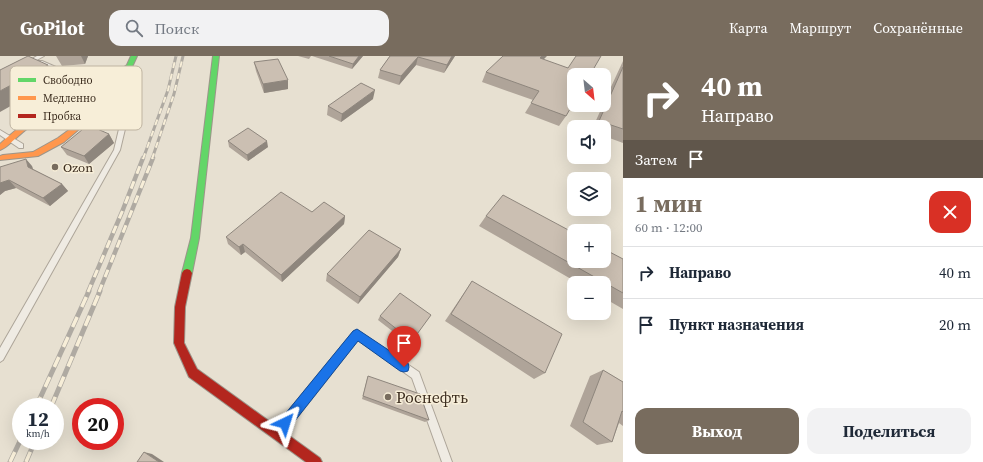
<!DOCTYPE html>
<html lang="ru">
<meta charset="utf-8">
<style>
body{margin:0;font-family:"Source Serif 4",serif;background:#f2f2f3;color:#1f2937;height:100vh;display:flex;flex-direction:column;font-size:15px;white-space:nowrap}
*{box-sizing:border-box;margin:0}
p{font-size:13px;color:#747a83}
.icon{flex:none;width:22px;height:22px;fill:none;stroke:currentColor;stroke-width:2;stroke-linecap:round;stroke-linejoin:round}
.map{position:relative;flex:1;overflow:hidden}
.panel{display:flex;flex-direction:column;background:#fff;width:360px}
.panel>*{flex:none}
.hud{background:#786c5e;color:#fff;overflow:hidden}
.needle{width:26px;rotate:152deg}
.buttons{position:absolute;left:567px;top:12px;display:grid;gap:8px}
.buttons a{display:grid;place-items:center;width:44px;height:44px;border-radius:8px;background:#fff;box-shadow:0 4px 16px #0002;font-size:20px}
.speed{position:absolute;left:12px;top:342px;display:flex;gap:8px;font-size:20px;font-weight:700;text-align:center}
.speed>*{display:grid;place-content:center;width:52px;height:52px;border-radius:50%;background:#fff;box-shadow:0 4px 16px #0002;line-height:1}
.speed small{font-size:10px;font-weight:400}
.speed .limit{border:6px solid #d22;background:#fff;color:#111}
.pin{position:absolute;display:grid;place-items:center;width:34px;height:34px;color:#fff;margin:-41px -17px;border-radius:50% 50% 50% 0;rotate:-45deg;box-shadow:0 0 4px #0007}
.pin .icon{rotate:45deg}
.me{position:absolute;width:44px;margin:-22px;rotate:41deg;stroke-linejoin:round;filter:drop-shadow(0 0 3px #0008)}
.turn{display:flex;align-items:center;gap:14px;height:84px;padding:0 12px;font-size:18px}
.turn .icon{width:52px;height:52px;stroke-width:2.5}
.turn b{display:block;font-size:28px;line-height:34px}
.then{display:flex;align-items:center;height:38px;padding:0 12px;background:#0003;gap:8px;font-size:15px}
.round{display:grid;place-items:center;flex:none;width:42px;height:42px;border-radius:12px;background:#f2f2f3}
.summary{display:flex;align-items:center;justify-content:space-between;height:68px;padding:0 12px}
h1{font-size:24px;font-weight:700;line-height:30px;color:#786c5e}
.action{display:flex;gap:8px;margin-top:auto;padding:8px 12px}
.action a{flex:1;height:46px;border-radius:12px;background:#786c5e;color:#fff;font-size:16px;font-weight:700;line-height:46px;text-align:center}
.action a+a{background:#f2f2f3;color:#1f2937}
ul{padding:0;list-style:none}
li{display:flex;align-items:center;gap:12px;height:52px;padding:0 12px;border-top:1px solid #e0e1e3}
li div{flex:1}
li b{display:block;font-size:15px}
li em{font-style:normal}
header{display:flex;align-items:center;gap:24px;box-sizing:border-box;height:56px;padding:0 20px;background:#786c5e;color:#fff}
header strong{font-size:19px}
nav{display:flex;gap:22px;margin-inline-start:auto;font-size:14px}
.search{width:280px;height:36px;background:#f2f2f3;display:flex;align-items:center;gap:10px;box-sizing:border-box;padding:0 14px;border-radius:12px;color:#747a83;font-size:15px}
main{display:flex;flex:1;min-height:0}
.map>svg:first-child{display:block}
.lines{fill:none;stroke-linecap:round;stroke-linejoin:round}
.lane-casing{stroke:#ada599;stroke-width:2}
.fast-casing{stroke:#9c958a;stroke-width:2}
.slow-casing{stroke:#9c958a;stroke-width:2}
.jam-casing{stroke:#9c958a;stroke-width:2}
.lane{fill:#efebe3;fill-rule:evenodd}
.fast{fill:#63d668;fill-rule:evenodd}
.slow{fill:#ff974d;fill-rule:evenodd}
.jam{fill:#b3261e;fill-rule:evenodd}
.rail-far2-casing{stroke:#afaaa2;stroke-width:3}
.rail-far1-casing{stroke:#afaaa2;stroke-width:4.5}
.rail-casing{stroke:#afaaa2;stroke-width:5}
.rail-far2{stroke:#f7eed8;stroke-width:2;stroke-dasharray:6;stroke-linecap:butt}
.rail-far1{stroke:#f7eed8;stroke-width:3;stroke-dasharray:8;stroke-linecap:butt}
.rail{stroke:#f7eed8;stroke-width:3.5;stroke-dasharray:11;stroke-linecap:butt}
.wall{fill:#afa499}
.shaded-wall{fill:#8e867d}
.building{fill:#cbbfb2;stroke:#8e867d}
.route{fill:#1a73e8;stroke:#114b97}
.poi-dot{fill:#786c5e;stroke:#f7eed8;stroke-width:1.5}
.labels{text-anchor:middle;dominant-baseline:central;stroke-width:3;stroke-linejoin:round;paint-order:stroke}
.poi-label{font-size:13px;fill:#3d2e20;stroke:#f7eed8;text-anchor:start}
.near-poi-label{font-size:16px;fill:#3d2e20;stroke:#f7eed8;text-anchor:start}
.key{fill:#f7eed8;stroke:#bfb4a1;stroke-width:1}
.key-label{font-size:11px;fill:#3d2e20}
</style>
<header>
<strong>GoPilot</strong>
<div class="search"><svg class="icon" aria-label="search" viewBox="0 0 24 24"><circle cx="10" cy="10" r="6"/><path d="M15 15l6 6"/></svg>Поиск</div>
<nav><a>Карта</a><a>Маршрут</a><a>Сохранённые</a></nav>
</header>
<main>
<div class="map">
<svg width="623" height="406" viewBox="0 0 623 406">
<rect width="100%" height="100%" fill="#e7e0d1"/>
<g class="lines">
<g class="lane-casing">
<path id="lane" d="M37,0H44L28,9L23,8Z
M38,5H42L102,31L122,52L125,73L120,94L3,304L0,306V292L114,94L119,73L117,53L98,33L38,7Z
M0,74L23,88V92H19L0,79Z
M357,274L419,316L452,406H442L412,322L358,284L318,335L284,378L280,379L276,378L275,374L276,370L354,275Z"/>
</g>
<g class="fast-casing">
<path id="fast" d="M131,0H137L132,11L62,61H58V59L127,9Z
M213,0H219L199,182L192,217L190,220L187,221L184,220L182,217L191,182Z"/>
</g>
<g class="slow-casing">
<path id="slow" d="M66,49L76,53L79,56L80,65L78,74L64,86L38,100L0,104V100L3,99L33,96L58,82L73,71L74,63L72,55C54,49 28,71 15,83C10,87 6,92 0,94V88C19,71 40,53 66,49Z"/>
</g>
<g class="jam-casing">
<path id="jam" d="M187,213L190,214L192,217L185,251L184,287L197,313L320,402L322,406H306L189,321L174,287L175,251L182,217L184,214Z"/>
</g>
<use href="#lane" class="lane"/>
<use href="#fast" class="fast"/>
<use href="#slow" class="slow"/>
<use href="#jam" class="jam"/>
<g class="rail-far2-casing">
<path id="rail-far2" d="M143,103L168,34L176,0
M152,103L174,38L183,0"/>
</g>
<g class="rail-far1-casing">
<path id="rail-far1" d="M88,236L122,156L143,102
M99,236L153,102"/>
</g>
<g class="rail-casing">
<path id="rail" d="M36,351L89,235
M51,351L100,235
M10,406L21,383
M26,406L35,385"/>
</g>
<use href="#rail-far2" class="rail-far2"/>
<use href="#rail-far1" class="rail-far1"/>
<use href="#rail" class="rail"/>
</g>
<path class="wall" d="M56,0H88L85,8L62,10Z
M298,0H311L309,3Z
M312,0H363L352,13Z
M390,0H455L444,17L416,9L399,29L378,22L380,14Z
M543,4L566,60L559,70L525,57L533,44L482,26L486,16Z
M623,5V87L604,80V71H593L603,49H604V46Z
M254,6L288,33L264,37L256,15Z
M373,43L341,66L327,59L328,50Z
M109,78L114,87L89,108L67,99L61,91Z
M228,85L268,91L248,105L229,91Z
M32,110L33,113L62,128L68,135L50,150L16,132L5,135L0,139V111Z
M312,156L345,160L344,168L282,226L245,196L241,199L228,188L226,181Z
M486,160L623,203V253L604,242V227H578L479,170Z
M401,193L398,201L358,248L326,225L327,218Z
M472,225L545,317L534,323L445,265L466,234Z
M431,259L409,288L378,264L380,260Z
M603,314L623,326V370L619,367L612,386L597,389L570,370L590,320Z
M368,320L429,364L425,366L362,343L367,323Z"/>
<path class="shaded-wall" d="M81,0H88L85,8Z
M359,0H363L352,13L353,8Z
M452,0H455L444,17L447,9Z
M542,0H547L535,12L540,2Z
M418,1L416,9L399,29L401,20Z
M48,9L57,24L0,56V35Z
M288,24V33L264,37L263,28Z
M375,34L373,43L341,66L342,58Z
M109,78L114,87L89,108L84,100Z
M267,85L268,91L248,105L247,99Z
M26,103L32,110L34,118L28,111Z
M9,124L16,132L5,135L0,139V127Z
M62,128L68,135L50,150L43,142Z
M345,160L344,168L282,226L281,219Z
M243,188L245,196L241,199L239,191Z
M401,193L398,201L358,248L360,241Z
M144,396L152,398L164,406H159Z"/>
<path class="building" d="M28,0L48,9L0,35V14Z
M329,0H359L353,8Z
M390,0H452L447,9L418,1L401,20L380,14Z
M503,0H542L540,2L568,12L576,0H601L590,19H574V46L566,60L531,47L539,35L486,16Z
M278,3L288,24L263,28L254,6Z
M623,11V73L599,65Z
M361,27L375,34L342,58L328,50Z
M88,69L109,78L84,100L61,91Z
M248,72L267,85L247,99L228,85Z
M26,103L28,111L62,128L43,142L9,124L0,127V111Z
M281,136L312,156L324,146L345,160L281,219L243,188L239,191L226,181Z
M503,139L574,177V205H604V193L623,203V237L486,160Z
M369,174L401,193L360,241L327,218Z
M472,225L562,278L545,317L451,258Z
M400,237L431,259L412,285L380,260Z
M603,314L623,326V356L622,355L612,386L583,366Z
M368,320L420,338L429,364L363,340Z
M144,396L159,406H137Z"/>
<path class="route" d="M357,273L408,307L409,311L408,315L404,316L400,315L358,285L290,371L285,373L281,371L280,367L281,363L353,275Z"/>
<g class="poi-dot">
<circle cx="55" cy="111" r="4"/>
<circle cx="388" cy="341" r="4"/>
</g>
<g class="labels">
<g class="poi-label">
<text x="63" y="111">Ozon</text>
</g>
<g class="near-poi-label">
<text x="396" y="341">Роснефть</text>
</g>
</g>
<rect x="10" y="10" width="132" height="64" rx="6" class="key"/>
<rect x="18" y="22" width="18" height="4" fill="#63d668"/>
<rect x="18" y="40" width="18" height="4" fill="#ff974d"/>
<rect x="18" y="58" width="18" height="4" fill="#b3261e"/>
<g class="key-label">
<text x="43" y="28">Свободно</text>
<text x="43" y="46">Медленно</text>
<text x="43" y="64">Пробка</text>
</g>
</svg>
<div class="buttons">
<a><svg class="needle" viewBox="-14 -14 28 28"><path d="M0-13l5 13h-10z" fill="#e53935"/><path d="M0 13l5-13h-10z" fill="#747a83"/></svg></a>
<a><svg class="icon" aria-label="sound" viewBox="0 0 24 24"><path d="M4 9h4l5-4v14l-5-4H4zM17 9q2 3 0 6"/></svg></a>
<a><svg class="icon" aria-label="layers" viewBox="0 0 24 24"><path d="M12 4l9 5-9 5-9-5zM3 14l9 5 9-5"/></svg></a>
<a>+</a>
<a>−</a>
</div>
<div class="speed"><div>12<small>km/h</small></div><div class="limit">20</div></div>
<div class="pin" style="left:404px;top:311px;background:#d93025"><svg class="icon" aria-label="arrive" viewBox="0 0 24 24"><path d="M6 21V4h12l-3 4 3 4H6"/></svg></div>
<svg class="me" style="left:285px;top:367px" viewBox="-20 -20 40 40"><path d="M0-17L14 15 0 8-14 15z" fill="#1a73e8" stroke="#fff" stroke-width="4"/></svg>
</div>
<section class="panel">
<div class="hud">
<div class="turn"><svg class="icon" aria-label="right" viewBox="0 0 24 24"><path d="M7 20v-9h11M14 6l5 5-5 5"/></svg><div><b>40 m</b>Направо</div></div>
<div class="then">Затем<svg class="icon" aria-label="arrive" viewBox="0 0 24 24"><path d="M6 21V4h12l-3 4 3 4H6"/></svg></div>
</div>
<div class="summary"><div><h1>1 мин</h1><p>60 m · 12:00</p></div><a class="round" style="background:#d93025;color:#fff"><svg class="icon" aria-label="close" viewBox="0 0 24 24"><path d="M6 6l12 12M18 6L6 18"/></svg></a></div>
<ul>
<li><svg class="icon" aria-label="right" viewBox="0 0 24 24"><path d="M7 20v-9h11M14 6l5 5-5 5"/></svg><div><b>Направо</b></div><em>40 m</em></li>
<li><svg class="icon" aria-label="arrive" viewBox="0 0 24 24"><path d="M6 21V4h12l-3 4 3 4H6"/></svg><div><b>Пункт назначения</b></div><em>20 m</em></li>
</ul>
<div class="action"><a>Выход</a><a>Поделиться</a></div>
</section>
</main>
